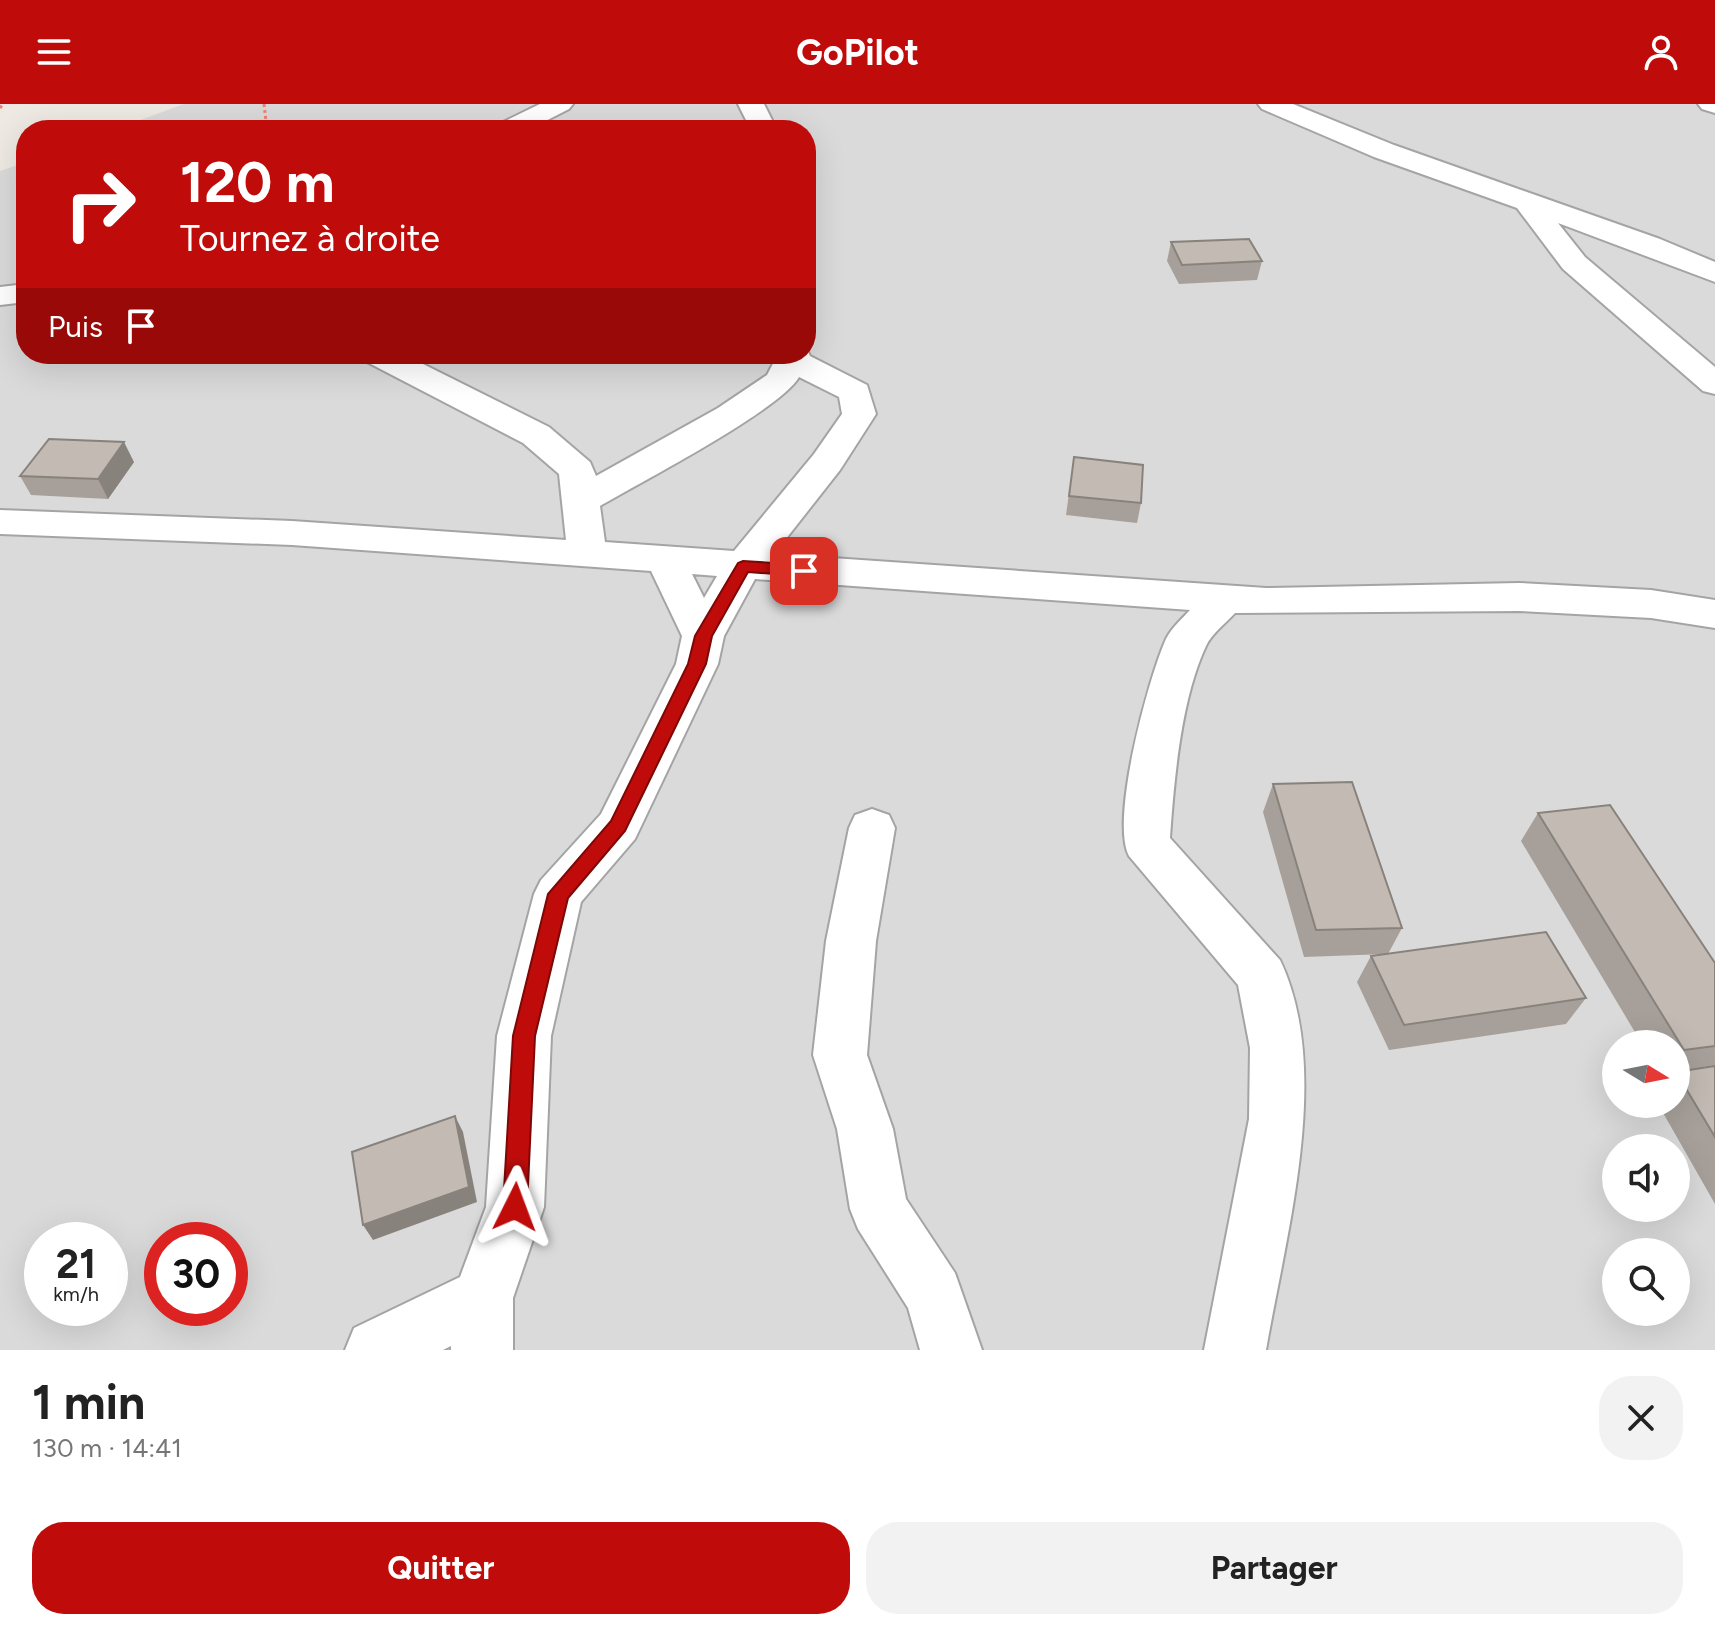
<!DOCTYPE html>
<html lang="fr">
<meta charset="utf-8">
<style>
body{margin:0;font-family:Figtree,sans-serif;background:#f2f2f2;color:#222;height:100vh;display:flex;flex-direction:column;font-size:30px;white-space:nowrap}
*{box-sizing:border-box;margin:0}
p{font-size:26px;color:#767676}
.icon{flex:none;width:44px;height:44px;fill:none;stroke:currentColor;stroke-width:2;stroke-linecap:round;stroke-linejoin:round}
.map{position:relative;height:1246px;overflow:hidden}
.panel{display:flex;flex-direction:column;background:#fff;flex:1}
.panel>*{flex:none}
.top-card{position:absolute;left:16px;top:16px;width:800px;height:244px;border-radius:32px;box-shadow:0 8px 32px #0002;background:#bf0c0b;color:#fff;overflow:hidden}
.needle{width:52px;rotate:100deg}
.tools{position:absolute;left:1602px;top:926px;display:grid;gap:16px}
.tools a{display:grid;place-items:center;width:88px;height:88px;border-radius:50%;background:#fff;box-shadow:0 8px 32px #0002;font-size:40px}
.speed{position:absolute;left:24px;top:1118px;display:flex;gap:16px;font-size:40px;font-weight:700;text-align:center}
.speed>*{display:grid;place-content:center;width:104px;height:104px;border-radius:50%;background:#fff;box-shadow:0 8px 32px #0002;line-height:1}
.speed small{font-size:20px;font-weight:400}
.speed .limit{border:12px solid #d22;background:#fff;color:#111}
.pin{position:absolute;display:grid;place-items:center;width:68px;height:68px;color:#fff;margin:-34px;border-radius:16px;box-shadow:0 4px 12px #0006}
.me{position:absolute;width:88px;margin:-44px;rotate:3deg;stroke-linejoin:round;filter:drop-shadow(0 0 6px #0008)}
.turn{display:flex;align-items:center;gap:28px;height:168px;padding:0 32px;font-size:36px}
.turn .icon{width:104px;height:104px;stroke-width:2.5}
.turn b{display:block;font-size:56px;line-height:68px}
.then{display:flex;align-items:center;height:76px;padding:0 32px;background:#0003;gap:16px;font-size:30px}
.round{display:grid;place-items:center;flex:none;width:84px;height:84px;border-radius:32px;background:#f2f2f2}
.overview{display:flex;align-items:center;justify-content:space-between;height:136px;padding:0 32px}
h1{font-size:48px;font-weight:700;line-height:60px}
.button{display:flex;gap:16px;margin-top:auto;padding:16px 32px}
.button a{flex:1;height:92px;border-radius:32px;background:#bf0c0b;color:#fff;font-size:32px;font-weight:700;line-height:92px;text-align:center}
.button a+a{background:#f2f2f2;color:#222}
header{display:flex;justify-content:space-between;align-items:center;height:104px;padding:0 32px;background:#bf0c0b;color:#fff;font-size:36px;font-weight:700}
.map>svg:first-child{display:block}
.residential{fill:#dbdada;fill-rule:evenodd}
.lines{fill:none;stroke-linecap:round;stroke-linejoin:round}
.minor-casing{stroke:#a4a4a4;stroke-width:4}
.path{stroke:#f27e71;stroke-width:3;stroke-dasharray:3 3;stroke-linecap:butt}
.minor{fill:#fff;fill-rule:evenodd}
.wall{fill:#a7a09a}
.shaded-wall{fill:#88827d}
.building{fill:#c2bab3;stroke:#88827d;stroke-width:2}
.route{fill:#bf0c0b;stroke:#7c0807;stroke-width:2}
</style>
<header><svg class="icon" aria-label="menu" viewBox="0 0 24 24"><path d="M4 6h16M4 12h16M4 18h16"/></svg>GoPilot<svg class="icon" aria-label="person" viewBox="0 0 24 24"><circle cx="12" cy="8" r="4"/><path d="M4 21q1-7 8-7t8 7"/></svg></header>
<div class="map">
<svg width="1715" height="1246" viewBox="0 0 1715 1246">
<rect width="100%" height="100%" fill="#eeeae3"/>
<path class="residential" d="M184,0H1715V1246H0V67L26,58V250H806V26H113ZM1616,940H1676V1000H1616ZM1616,1044H1676V1104H1616ZM42,1136H110V1204H42ZM162,1136H230V1204H162ZM1616,1148H1676V1208H1616Z"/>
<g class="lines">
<g class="minor-casing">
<path id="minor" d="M540,0H573L569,5L528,26H495L499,20Z
M738,0H764L777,26H751Z
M1258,0H1293L1394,41L1660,135L1715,158V178L1558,119L1585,153L1715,263V290L1703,287L1563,165L1517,104L1374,53L1262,5Z
M1698,0H1715V9L1702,5Z
M26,180V198L0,201V183Z
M806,243L810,252L867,281L876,310L840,366L774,450L1266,484L1519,479L1651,486L1715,496V524L1651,514L1519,507L1235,509C1226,519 1211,530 1206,542C1181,595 1174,676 1170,734L1280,856C1333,967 1286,1129 1266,1246H1204L1249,1015L1250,944L1238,881L1129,752C1110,716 1148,575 1166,535C1172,523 1182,515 1190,506L755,475L724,532L718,560L635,735L581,798L551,932L544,1103L513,1194V1246H451V1242L443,1246H345L354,1224L460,1173L486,1103L497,932L534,790L541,776L601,710L676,560L682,532L651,467L292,441L0,430V406L292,417L566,436L559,370L523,339L365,257L360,250H403L549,323L590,358L596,372L718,304L767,271L778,250H806ZM799,273L839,293L842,310L814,350L734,447L605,438L600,402C641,378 780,306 799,273ZM692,470L717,472L704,494Z
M872,705L889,711L895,724L876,837L867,951L893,1025L906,1095L955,1169L982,1246H920L908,1204L858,1125L850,1105L837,1025L813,951L826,837L849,724L855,711Z"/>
</g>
<path class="path" d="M264,0L267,26
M0,4L3,0"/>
<use href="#minor" class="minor"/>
</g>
<path class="wall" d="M1171,138L1262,157L1257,176L1179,180L1167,157Z
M1074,353L1141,399L1137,419L1066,411Z
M134,358L108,395L31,391L20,372Z
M1273,680L1402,824L1388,850L1586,894L1566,920L1389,946L1357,878L1371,852L1386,850L1304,853L1263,708Z
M1538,709L1715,859V1100L1658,1000H1676V940H1642L1521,737Z"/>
<path class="shaded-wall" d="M124,338L134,358L108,395L98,375Z
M455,1012L463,1028L477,1098L373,1136L363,1121Z"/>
<path class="building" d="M1249,135L1262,157L1182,161L1171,138Z
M49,335L124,338L98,375L20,372Z
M1074,353L1143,361L1141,399L1069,392Z
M1352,678L1402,824L1316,826L1273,680Z
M1610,701L1715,859V942L1684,946L1538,709Z
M1546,828L1586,894L1404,921L1371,852Z
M1715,962V1033L1676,968Z
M455,1012L469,1083L363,1121L352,1048Z"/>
<path class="route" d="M743,457L804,461L812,467L804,472L748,468L712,532L706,560L625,727L568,794L535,932L527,1103L523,1112L515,1115L506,1112L503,1103L513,932L548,790L611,717L688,560L695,532L738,459Z"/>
</svg>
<div class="tools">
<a><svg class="needle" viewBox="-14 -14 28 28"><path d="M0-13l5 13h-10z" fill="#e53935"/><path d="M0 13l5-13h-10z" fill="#767676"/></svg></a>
<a><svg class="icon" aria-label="sound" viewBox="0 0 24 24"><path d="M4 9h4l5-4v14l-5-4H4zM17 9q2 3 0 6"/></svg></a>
<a><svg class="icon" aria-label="search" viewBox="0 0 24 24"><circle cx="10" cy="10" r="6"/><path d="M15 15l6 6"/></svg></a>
</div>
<div class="speed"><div>21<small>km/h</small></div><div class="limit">30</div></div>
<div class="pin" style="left:804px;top:467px;background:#d93025"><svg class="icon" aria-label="arrive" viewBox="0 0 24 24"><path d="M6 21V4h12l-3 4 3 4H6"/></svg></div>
<svg class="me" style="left:515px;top:1103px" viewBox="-20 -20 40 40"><path d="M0-17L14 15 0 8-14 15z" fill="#bf0c0b" stroke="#fff" stroke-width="4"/></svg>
<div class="top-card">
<div class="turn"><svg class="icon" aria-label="right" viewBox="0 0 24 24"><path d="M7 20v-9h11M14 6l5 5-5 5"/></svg><div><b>120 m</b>Tournez à droite</div></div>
<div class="then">Puis<svg class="icon" aria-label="arrive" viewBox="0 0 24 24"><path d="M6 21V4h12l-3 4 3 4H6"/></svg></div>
</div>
</div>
<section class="panel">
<div class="overview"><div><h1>1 min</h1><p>130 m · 14:41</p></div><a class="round"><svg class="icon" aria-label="close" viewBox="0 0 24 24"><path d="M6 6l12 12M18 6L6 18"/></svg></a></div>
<div class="button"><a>Quitter</a><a>Partager</a></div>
</section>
